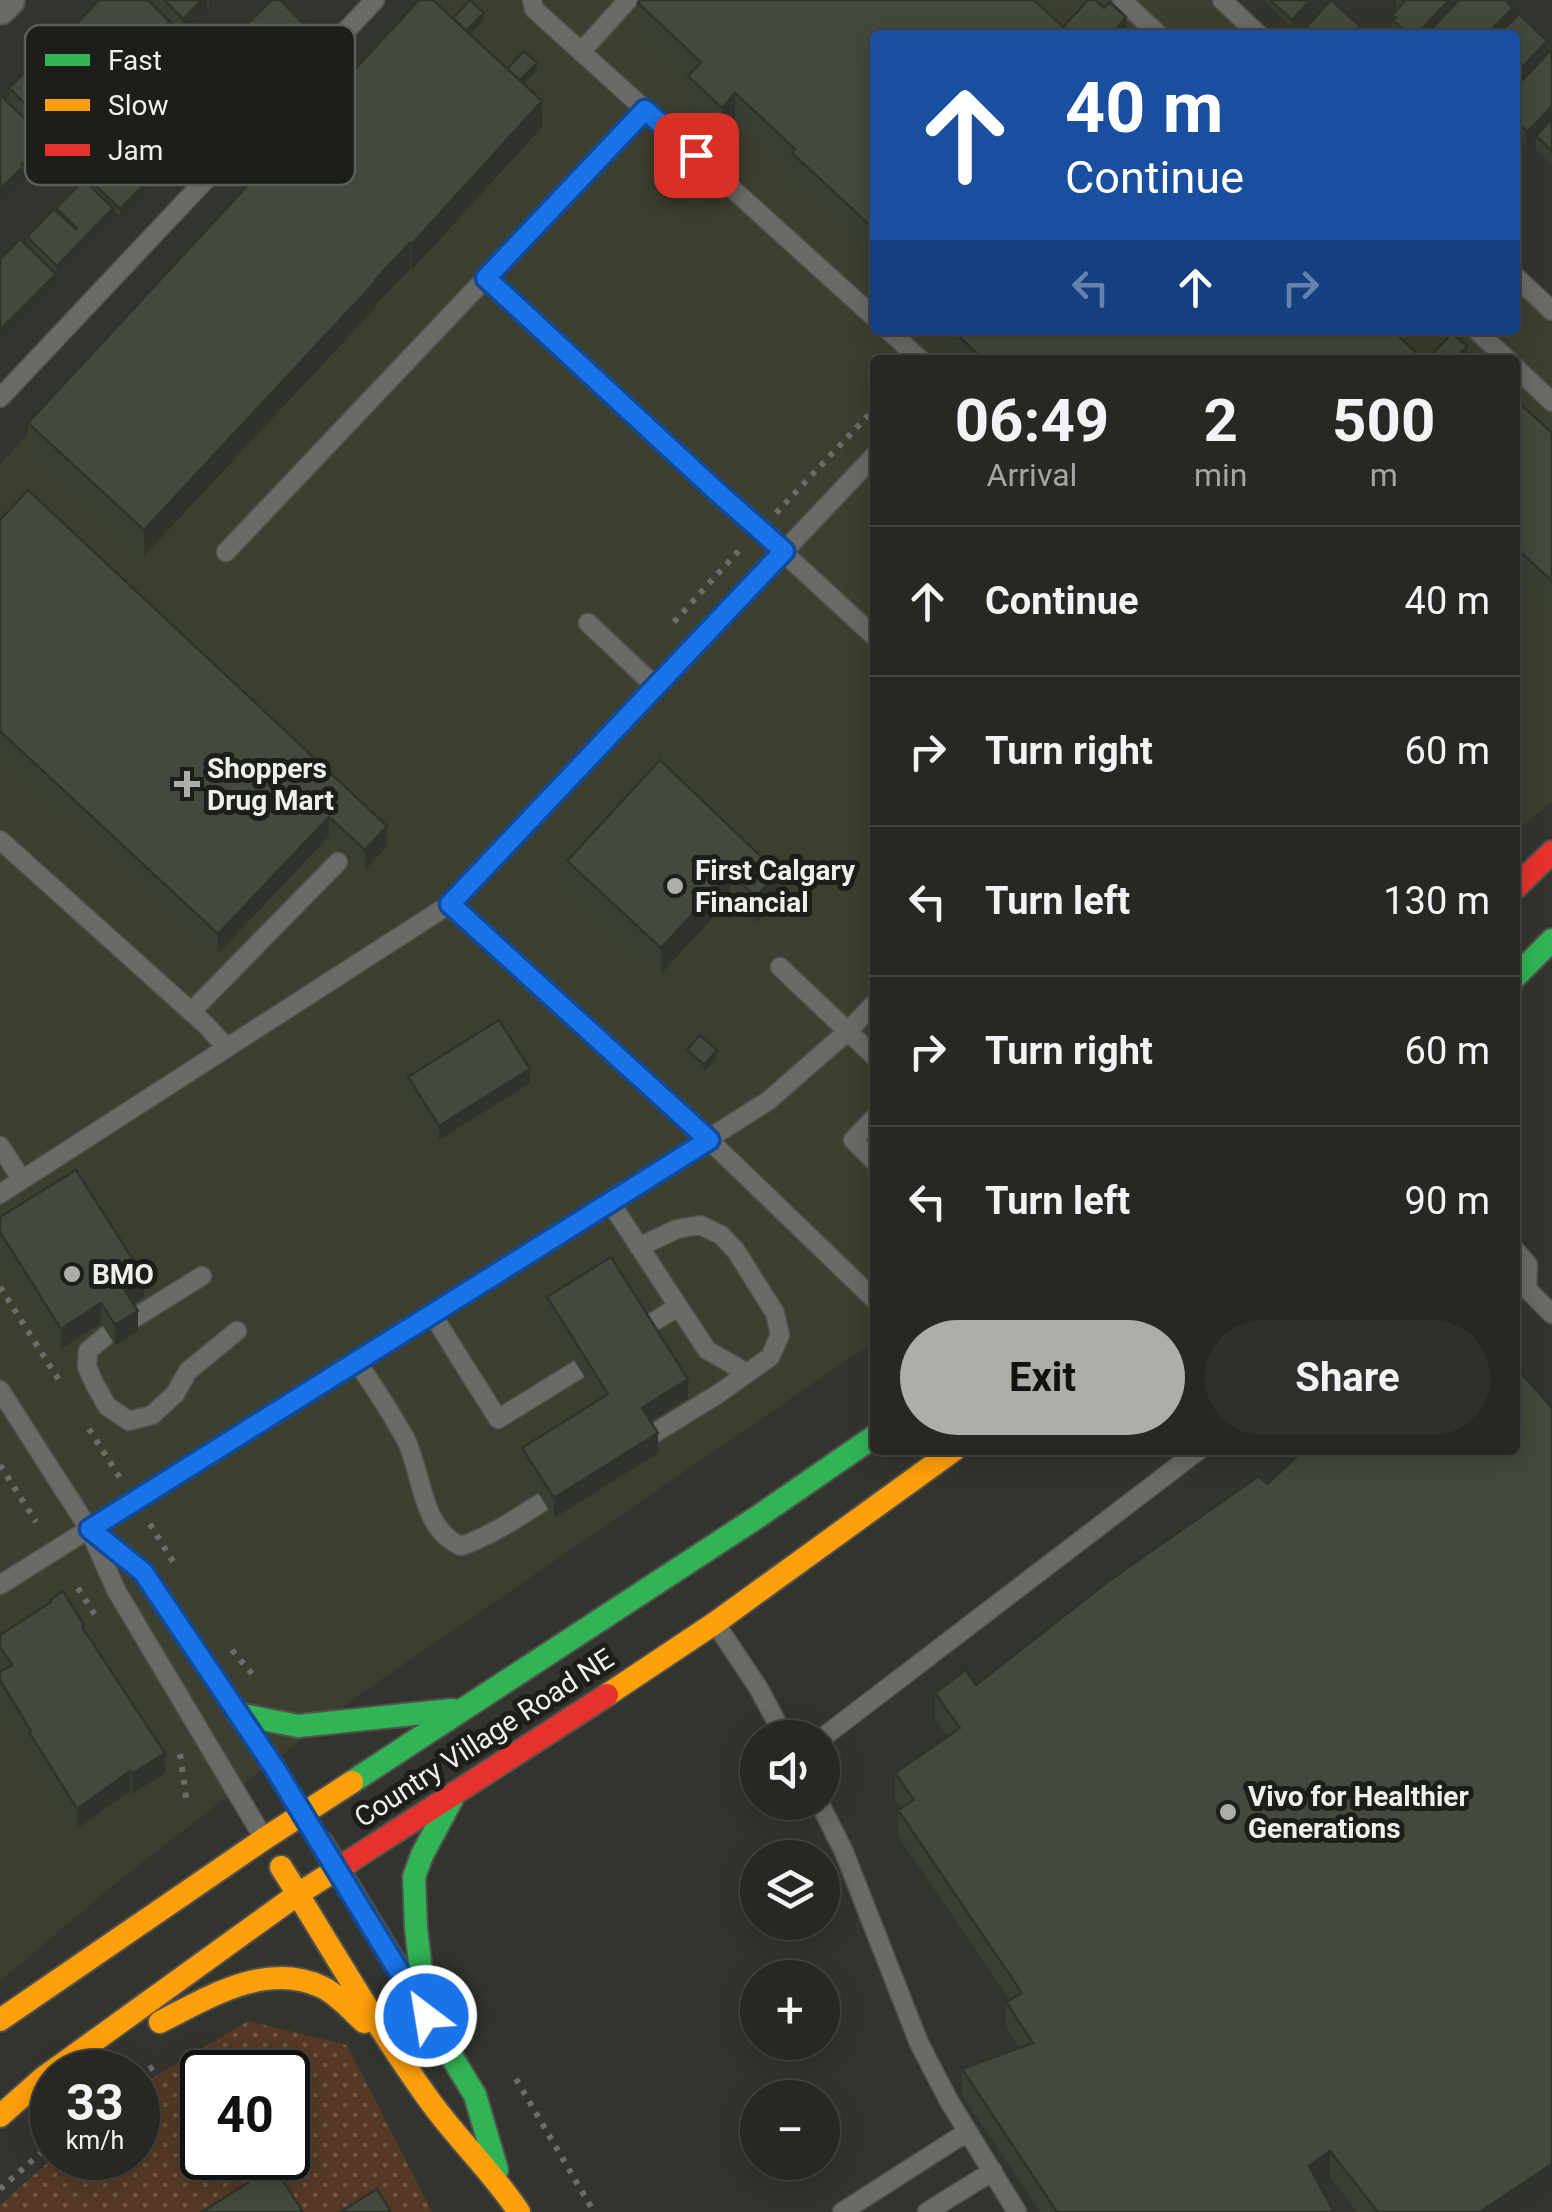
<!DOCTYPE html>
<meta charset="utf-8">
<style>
body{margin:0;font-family:Roboto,sans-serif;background:#2f2f2b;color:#f1f3f6;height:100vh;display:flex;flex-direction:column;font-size:38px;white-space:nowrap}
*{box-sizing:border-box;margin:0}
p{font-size:32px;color:#a4a5a6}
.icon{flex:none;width:55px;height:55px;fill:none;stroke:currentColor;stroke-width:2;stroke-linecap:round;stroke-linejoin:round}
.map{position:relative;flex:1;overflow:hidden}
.details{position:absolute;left:870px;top:355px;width:650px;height:1100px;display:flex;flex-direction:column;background:#272723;border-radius:10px;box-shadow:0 5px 25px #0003,0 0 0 2px #434441}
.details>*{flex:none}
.guide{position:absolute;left:870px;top:30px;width:650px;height:305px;border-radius:10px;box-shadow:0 5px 25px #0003,0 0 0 2px #434441;background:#1a4fa0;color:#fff;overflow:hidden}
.tools{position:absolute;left:740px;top:1720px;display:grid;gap:20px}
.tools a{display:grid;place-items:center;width:100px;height:100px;border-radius:50%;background:#272723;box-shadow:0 5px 25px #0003,0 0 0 2px #434441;font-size:50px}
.speed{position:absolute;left:30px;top:2050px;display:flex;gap:20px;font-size:50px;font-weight:700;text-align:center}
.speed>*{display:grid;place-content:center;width:130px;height:130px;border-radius:50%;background:#272723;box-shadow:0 5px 25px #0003,0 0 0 2px #434441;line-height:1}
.speed small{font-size:25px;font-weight:400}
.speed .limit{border:5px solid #111;border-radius:15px;background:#fff;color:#111}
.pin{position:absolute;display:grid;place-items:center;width:85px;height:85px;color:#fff;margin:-42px;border-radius:20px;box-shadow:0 5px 15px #0006}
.me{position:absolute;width:110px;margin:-55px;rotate:329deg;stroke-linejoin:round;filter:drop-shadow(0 0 8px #0008)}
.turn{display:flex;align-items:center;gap:35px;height:210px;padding:0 30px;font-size:45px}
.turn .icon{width:130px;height:130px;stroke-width:2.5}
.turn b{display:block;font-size:70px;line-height:85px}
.lanes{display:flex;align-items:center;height:95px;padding:0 30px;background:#0003;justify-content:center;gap:50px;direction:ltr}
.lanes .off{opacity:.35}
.eta{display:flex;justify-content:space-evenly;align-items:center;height:170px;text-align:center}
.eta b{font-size:60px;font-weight:700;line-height:70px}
.primary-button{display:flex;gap:20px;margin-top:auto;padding:20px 30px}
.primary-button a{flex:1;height:115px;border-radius:60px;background:#aeaea9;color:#111;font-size:40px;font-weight:700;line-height:115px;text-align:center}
.primary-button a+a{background:#2f2f2b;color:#f1f3f6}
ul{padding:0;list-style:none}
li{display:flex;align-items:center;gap:30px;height:150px;padding:0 30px;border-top:2px solid #434441}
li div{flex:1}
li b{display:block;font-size:38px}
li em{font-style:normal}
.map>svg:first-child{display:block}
.built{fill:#3e3e2f}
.grass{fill:url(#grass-dots);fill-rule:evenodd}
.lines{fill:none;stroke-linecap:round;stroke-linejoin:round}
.lane-casing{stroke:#51514e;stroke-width:21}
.street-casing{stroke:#51514e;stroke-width:36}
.fast-casing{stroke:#51514e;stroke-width:26}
.slow-casing{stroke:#51514e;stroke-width:26}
.jam-casing{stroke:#51514e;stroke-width:26}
.path{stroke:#6d6c6a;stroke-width:6;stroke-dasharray:5 8;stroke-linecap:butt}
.lane{stroke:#6a6a66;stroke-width:18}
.street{stroke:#6a6a66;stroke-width:32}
.fast{stroke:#30b455;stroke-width:22}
.slow{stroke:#ff9f0a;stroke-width:22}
.jam{stroke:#e5322d;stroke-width:22}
.wall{fill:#3a3f34}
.shaded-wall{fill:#30332b}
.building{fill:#44493d;stroke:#30332b;stroke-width:2.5}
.route-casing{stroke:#114b97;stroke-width:25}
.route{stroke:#1a73e8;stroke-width:18}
.poi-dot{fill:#aeaea9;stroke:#1d1d19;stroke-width:4}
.labels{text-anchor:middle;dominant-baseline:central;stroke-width:10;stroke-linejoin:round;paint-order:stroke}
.poi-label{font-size:28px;font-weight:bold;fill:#f0f0eb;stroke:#1d1d19;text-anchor:start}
.street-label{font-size:28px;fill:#f0f0eb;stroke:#1d1d19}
.key{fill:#1d1d19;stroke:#5c5c58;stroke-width:2.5}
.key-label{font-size:28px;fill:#f0f0eb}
</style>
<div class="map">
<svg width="1552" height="2212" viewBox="0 0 1552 2212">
<defs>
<pattern id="grass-dots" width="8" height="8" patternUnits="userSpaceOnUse" patternTransform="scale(2.5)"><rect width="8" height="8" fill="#563925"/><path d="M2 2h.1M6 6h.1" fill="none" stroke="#6f5645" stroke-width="1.8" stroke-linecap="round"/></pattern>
</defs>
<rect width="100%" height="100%" fill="#34342f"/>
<path class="built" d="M430,0H1217L1253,35H875V330H1515V287L1552,323V801L1515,832V360H875V1351L870,1344L359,1695L122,1878L0,1981V464Z"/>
<path class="grass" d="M248,2021L347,2045L432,2212H0V2205L53,2158H138V2087ZM202,2072H288V2158H202Z"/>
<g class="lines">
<g class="lane-casing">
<path id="lane" d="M532,0L534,9L875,318
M1122,0L1159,35
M1222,0L1259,35
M581,52L628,0
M1515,276L1552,311
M486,278L875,637
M888,330L921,360
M1476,330L1508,360
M1515,367L1552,402
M0,398L375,0
M226,552L645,110
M588,623L655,686
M0,840L206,1025L227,1048
M450,904L709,1140L875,1300
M780,967L875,1057
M191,1012L338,862
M875,1117L853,1140L875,1162
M0,1146L22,1180
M0,1194L450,904L875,455
M610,1202L707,1350L747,1373
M639,1247L677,1229L700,1225L721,1235L736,1251L775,1313L780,1335L770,1357L718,1394L648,1437
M1515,1250L1528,1265L1527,1289L1552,1314
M432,1314L498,1419L579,1369
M131,1320L202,1276
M643,1328L678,1307
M108,1334L88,1351L87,1367L95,1385L107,1406L129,1421L152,1415L175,1394L188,1371L237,1331
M357,1361C373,1387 392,1413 406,1440C423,1475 421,1529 461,1546C491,1536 517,1518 544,1501
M0,1390L89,1529L116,1590L263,1837
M92,1531L143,1572L303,1813
M0,1585L768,1101L848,1031L875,1003
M715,1623L759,1689L785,1738
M822,1738L1199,1450
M819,1802L844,1852L919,2043L949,2101L1017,2212
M842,2212L967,2132
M927,2212L993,2171"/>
</g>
<g class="street-casing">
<path id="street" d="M0,8L8,0"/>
</g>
<g class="fast-casing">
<path id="fast" d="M1515,977L1552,940
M238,1714L298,1726L452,1710
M352,1782L756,1518L875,1436
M322,1843L475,2095L497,2170
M424,1997L416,1928L414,1877L422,1855L452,1799"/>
</g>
<g class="slow-casing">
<path id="slow" d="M607,1695L715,1623L954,1450
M281,1867C329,1944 374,2023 427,2097C455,2137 492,2171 519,2212
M0,2020L264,1839L352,1782
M160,2022C209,1997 266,1961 322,1987C338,1995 351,2010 364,2022
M0,2116L43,2078L298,1894L350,1861"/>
</g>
<g class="jam-casing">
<path id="jam" d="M1515,888L1552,852
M350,1861L607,1695"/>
</g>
<path class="path" d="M776,513L875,408
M674,622L743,546
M0,1287L62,1385
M89,1429L120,1478
M0,1465L36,1522
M150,1524L175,1565
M78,1588L98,1620
M232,1650L253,1675
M180,1754L187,1803
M138,2076L158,2064
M516,2079L594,2212
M0,2189L52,2143"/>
<use href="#lane" class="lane"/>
<use href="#street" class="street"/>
<use href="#fast" class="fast"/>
<use href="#slow" class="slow"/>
<use href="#jam" class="jam"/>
</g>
<path class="wall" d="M150,0H220L209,11L207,8L183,32Z
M1263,0H1317L1292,27Z
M1396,0H1505L1513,20L1547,54L1552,49V165L1536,150V137L1527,146L1518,137L1515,35H1394L1392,28V15L1397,9Z
M638,3L1063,27L1126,35H875V256L792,179V172L735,119L722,134L688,102V76L638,29Z
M453,18L484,20L470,34L507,68L537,70L524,84L542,127L411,271L410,269L376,304V307L144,556L28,449V423Z
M243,28L304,31L272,64L243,35Z
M72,29L170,35L149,56V62L132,79L130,77L118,88L72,43Z
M175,86L235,96L207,124L175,93Z
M9,88L107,94L98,103V107L68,137L66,136L54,147L9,102Z
M122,152L176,157L149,185L148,184V188L120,216L113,210V215L57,273L27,244V237L56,211V208L89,185V179L122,156Z
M924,330H1392L1424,360H957Z
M1515,399L1552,433V607L1515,573Z
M0,520L387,846L365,870L329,836L218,954L0,751Z
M660,760L778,899L756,923L730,899L661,974L567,887V861Z
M687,1050L717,1057L704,1072L687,1057Z
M408,1077L530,1083L439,1140L408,1091Z
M0,1217L144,1297L133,1303L138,1331L115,1345L101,1323L61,1349L0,1252Z
M547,1297L688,1398L651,1422L658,1453L554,1518L522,1468V1448L599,1400L547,1317Z
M50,1600L84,1630L165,1773L132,1794L130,1791L77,1829L29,1752V1747L0,1700V1672L2,1671L0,1667V1635L50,1603Z
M976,1685L1519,2212H1357L1330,2177L1319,2185L1334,2212H1040L962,2095V2069L1019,2048L1006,2028V2002L1010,2000L898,1836V1810L901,1808L895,1799V1773L948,1737L935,1719V1693Z"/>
<path class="shaded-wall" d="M202,0H207V8L183,32V19Z
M209,0H220L209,11Z
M1310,0H1317L1292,27V20Z
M1449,0H1461L1429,35H1416Z
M1513,8V21L1499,35H1486Z
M484,13V20L459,46V39Z
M1126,17V35H1112Z
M170,22V35L149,56V62L132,79V66L146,46Z
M304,24V31L272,64V57Z
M1547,41V54L1515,89V75Z
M130,63V77L118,88V74Z
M537,63V70L513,95V88Z
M107,80V94L98,103V107L68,137V124Z
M235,89V96L207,124V118Z
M735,93V119L722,134V108Z
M542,101V127L411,271V245Z
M1552,106V120L1527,146V132Z
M66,122V136L54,147V133Z
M1518,123V137L1515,140V126Z
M47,140V154L24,177V180L0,202V189Z
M176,150V157L149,185V178Z
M148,181V188L120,216V209Z
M113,208V215L57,273V266Z
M410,243V269L376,304V307L144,556V530Z
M56,274V281L0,337V330Z
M1467,346V352L1460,360H1454Z
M329,817V836L218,954V934Z
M387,826V846L365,870V850Z
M730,873V899L661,974V948Z
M778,873V899L756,923V897Z
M717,1050V1057L704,1072V1065Z
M530,1069V1083L439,1140V1126Z
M144,1277V1297L124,1309V1289Z
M101,1303V1323L61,1349V1329Z
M138,1311V1331L115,1345V1325Z
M688,1379V1398L642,1427V1408Z
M658,1433V1453L554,1518V1498Z
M165,1753V1773L132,1794V1774Z
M130,1771V1791L77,1829V1809Z
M1330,2151V2177L1309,2192V2166Z
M1552,2164V2190L1519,2212H1480Z"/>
<path class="building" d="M99,0H148L170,22L146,46L149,48L132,66L130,63L118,74L72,29Z
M164,0H202L183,19Z
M272,0H280L304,24L272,57L243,28Z
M419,0H433L542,101L411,245L410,243L375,280L376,281L144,530L28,423Z
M470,0L484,13L466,31L453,18Z
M641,0H1034L1063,27L1088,0H1095L1104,8L1110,2L1126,17L1112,35H875V230L792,153L795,149L735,93L722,108L688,76L701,62L638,3Z
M1270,0H1310L1292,20Z
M1331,0L1360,26L1352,35H1308L1303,31Z
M1402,0H1449L1416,35H1409L1393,20L1396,18L1392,15L1404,2Z
M1459,0H1505L1513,8L1486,35H1426Z
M1519,14L1547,41L1515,75V35H1497Z
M62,35L107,80L96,92L98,94L68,124L66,122L54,133L9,88Z
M1552,49V106L1527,132L1518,123L1515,126V88Z
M524,51L537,63L520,80L507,69Z
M0,95L47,140L22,165L24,166L0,189Z
M1552,119V151L1536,136Z
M117,150L148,181L120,209L89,179Z
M84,180L113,208L57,266L27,237L54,209L76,229L77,228L56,208Z
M20,239L56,274L0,330V259Z
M952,330H1392L1424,360H984Z
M1452,333L1467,346L1454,360H1427Z
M1515,399L1552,433V581L1515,547Z
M28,490L387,826L365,850L329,817L218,934L0,731V520Z
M660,760L778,873L756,897L730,873L661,948L567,861Z
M499,1020L530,1069L439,1126L408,1077Z
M700,1035L717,1050L704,1065L687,1050Z
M76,1170L144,1277L124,1289L138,1311L115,1325L101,1303L61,1329L0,1232V1217Z
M611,1257L688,1379L642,1408L658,1433L554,1498L522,1448L608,1394L547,1297Z
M1515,1366L1552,1408V2164L1480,2212H1378L1330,2151L1309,2166L1334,2212H1057L962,2069L1033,2043L1006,2002L1022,1993L898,1810L914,1800L895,1773L960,1728L935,1693L966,1670L976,1685L1110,1580L1259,1476L1267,1484L1304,1450H1515Z
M63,1591L84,1625L82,1627L165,1753L132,1774L130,1771L77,1809L29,1732L31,1731L0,1680V1672L12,1665L0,1647V1635L51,1602L50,1600Z
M274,2166L303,2212H202Z
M377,2189L391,2212H340Z"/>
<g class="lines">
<g class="route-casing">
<path id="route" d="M426,2016L274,1767L143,1572L90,1529L709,1140L450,904L784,551L714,489L486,278L645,110L696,155"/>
</g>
<use href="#route" class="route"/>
</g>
<g class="poi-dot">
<path d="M182 769h10v10h10v10h-10v10h-10v-10h-10v-10h10z"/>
<circle cx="675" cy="886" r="10"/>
<circle cx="72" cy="1274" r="10"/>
<circle cx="1228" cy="1812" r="10"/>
</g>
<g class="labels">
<g class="poi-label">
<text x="207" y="768">Shoppers<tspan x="207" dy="32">Drug Mart</tspan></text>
<text x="695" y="870">First Calgary<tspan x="695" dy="32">Financial</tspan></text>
<text x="92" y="1274">BMO</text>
<text x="1248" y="1796">Vivo for Healthier<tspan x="1248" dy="32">Generations</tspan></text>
</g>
<g class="street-label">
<text transform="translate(484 1738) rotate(-33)">Country Village Road NE</text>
</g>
</g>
<rect x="25" y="25" width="330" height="160" rx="15" class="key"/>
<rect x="45" y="54" width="45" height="12" fill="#30b455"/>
<rect x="45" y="99" width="45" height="12" fill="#ff9f0a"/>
<rect x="45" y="144" width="45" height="12" fill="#e5322d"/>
<g class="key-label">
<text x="108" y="70">Fast</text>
<text x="108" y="115">Slow</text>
<text x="108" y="160">Jam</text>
</g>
</svg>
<div class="tools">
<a><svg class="icon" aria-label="sound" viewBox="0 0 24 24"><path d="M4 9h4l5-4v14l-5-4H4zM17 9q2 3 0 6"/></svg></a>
<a><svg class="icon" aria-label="layers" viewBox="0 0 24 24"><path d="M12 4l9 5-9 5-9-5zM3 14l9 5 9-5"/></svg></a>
<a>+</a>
<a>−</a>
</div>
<div class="speed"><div>33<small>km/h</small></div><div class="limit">40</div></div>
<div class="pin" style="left:696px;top:155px;background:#d93025"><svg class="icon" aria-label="arrive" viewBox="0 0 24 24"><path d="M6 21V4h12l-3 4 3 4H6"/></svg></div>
<svg class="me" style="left:426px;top:2016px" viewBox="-20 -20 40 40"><circle r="17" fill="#1a73e8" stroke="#fff" stroke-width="3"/><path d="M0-11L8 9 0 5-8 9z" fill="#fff"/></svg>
<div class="guide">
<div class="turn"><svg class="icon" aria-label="ahead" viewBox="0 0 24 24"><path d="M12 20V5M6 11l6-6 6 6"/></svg><div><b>40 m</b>Continue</div></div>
<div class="lanes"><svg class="icon off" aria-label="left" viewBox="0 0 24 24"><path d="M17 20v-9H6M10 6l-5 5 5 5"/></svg><svg class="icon" aria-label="ahead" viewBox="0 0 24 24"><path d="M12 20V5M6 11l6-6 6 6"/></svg><svg class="icon off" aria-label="right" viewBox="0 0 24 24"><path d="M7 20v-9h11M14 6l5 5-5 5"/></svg></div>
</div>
<section class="details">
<div class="eta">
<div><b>06:49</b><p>Arrival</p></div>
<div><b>2</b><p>min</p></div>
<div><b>500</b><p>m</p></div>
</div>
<ul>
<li><svg class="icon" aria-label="ahead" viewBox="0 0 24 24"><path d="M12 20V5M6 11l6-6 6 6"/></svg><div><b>Continue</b></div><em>40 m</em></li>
<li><svg class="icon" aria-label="right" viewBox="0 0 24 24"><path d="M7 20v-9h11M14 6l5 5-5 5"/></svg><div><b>Turn right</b></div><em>60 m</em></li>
<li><svg class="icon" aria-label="left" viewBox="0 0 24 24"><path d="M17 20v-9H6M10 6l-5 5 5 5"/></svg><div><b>Turn left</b></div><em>130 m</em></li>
<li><svg class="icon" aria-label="right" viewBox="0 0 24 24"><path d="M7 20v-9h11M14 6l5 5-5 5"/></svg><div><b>Turn right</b></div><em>60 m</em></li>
<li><svg class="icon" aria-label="left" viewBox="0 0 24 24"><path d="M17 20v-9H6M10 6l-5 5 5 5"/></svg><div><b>Turn left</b></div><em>90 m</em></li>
</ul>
<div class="primary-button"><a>Exit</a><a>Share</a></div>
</section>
</div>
